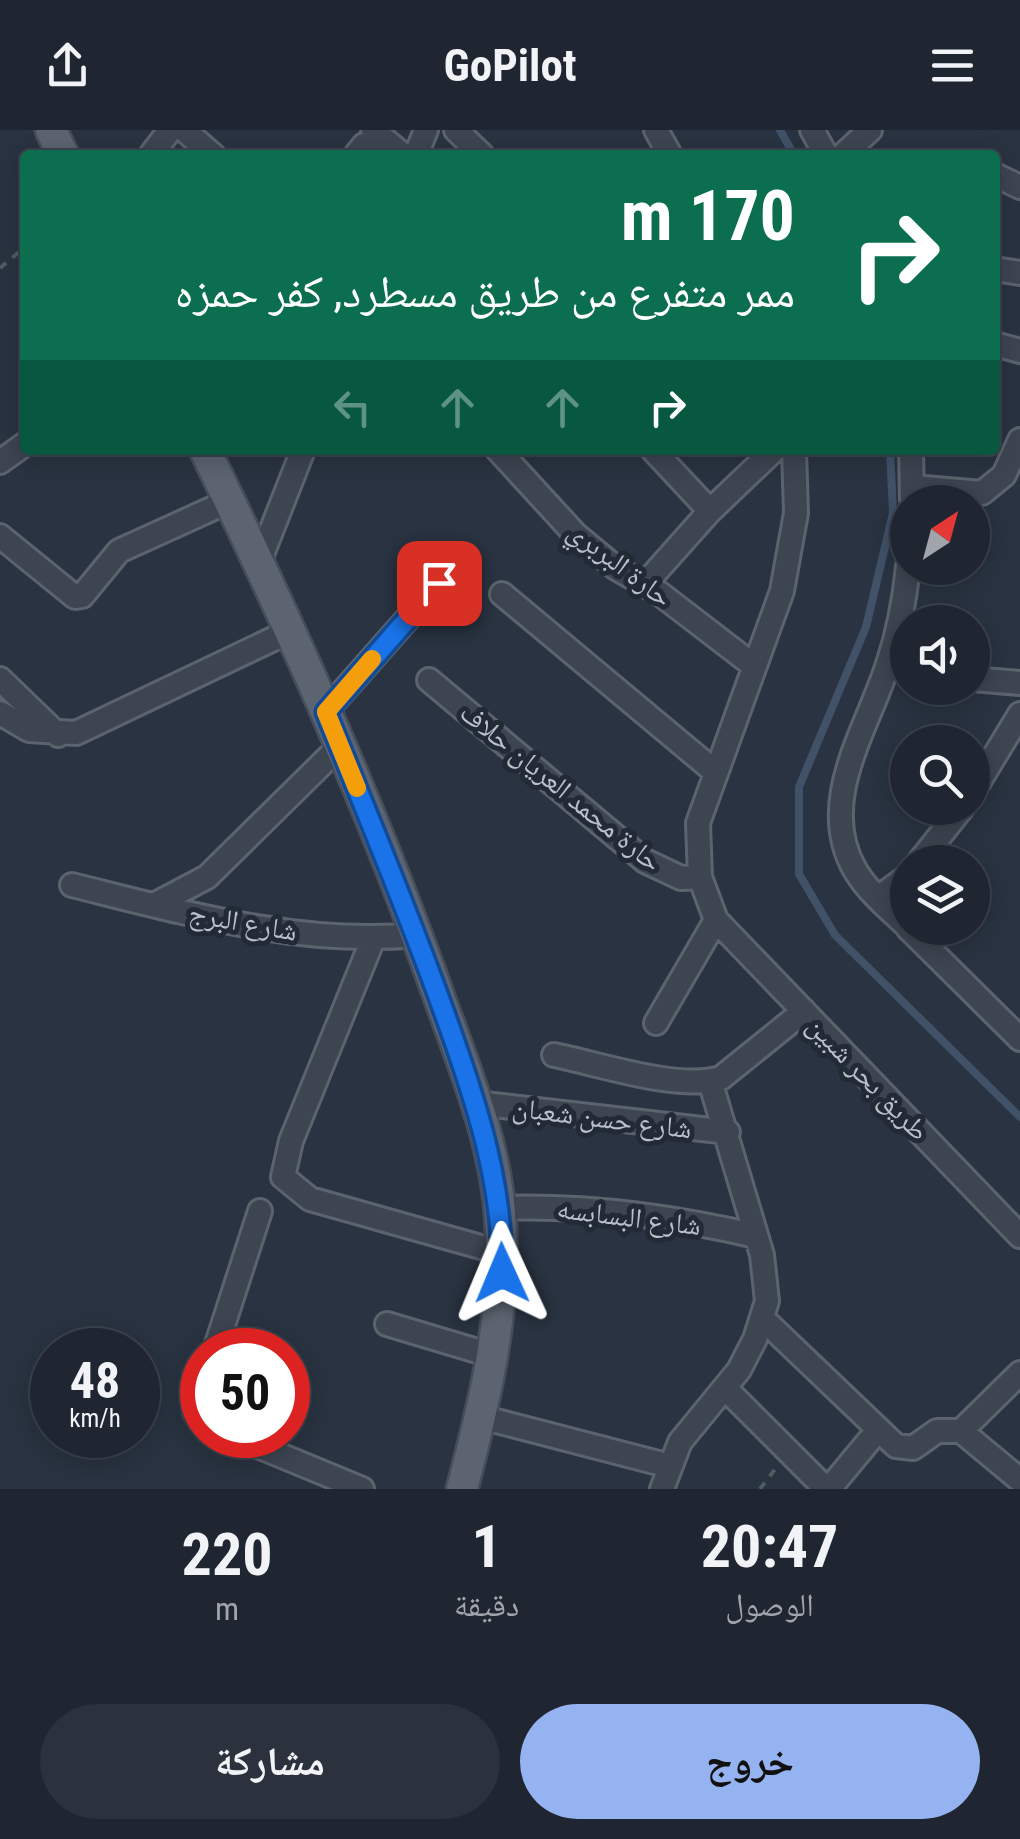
<!DOCTYPE html>
<html lang="ar">
<meta charset="utf-8">
<style>
body{margin:0;font-family:"Roboto Condensed","Noto Naskh Arabic",sans-serif;background:#2c323d;color:#f1f3f6;direction:rtl;height:100vh;display:flex;flex-direction:column;font-size:38px;white-space:nowrap}
*{box-sizing:border-box;margin:0}
p{font-size:32px;color:#a1a5ab}
.icon{flex:none;width:55px;height:55px;fill:none;stroke:currentColor;stroke-width:2;stroke-linecap:round;stroke-linejoin:round}
.map{position:relative;height:1359px;overflow:hidden;direction:ltr}
.drawer{display:flex;flex-direction:column;background:#1f2631;flex:1}
.drawer>*{flex:none}
.banner{position:absolute;left:20px;top:20px;width:980px;height:305px;border-radius:10px;box-shadow:0 5px 25px #0003,0 0 0 2px #3c434d;direction:rtl;background:#0b6e4f;color:#fff;overflow:hidden}
.needle{width:65px;rotate:36deg}
.tools{position:absolute;left:890px;top:355px;display:grid;gap:20px}
.tools a{display:grid;place-items:center;width:100px;height:100px;border-radius:50%;background:#1f2631;box-shadow:0 5px 25px #0003,0 0 0 2px #3c434d;font-size:50px}
.speed{position:absolute;left:30px;top:1198px;display:flex;gap:20px;font-size:50px;font-weight:700;text-align:center}
.speed>*{display:grid;place-content:center;width:130px;height:130px;border-radius:50%;background:#1f2631;box-shadow:0 5px 25px #0003,0 0 0 2px #3c434d;line-height:1}
.speed small{font-size:25px;font-weight:400}
.speed .limit{border:15px solid #d22;background:#fff;color:#111}
.pin{position:absolute;display:grid;place-items:center;width:85px;height:85px;color:#fff;margin:-42px;border-radius:20px;box-shadow:0 5px 15px #0006}
.me{position:absolute;width:110px;margin:-55px;rotate:359deg;stroke-linejoin:round;filter:drop-shadow(0 0 8px #0008)}
.turn{display:flex;align-items:center;gap:35px;height:210px;padding:0 40px;font-size:45px}
.turn .icon{width:130px;height:130px;stroke-width:2.5}
.turn b{display:block;font-size:70px;line-height:85px}
.lanes{display:flex;align-items:center;height:95px;padding:0 40px;background:#0003;justify-content:center;gap:50px;direction:ltr}
.lanes .off{opacity:.35}
.eta{display:flex;justify-content:space-evenly;align-items:center;height:170px;text-align:center}
.eta b{font-size:60px;font-weight:700;line-height:70px}
.primary-button{display:flex;gap:20px;margin-top:auto;padding:20px 40px}
.primary-button a{flex:1;height:115px;border-radius:60px;background:#95b2f1;color:#111;font-size:40px;font-weight:700;line-height:115px;text-align:center}
.primary-button a+a{background:#2c323d;color:#f1f3f6}
header{display:flex;justify-content:space-between;align-items:center;height:130px;padding:0 40px;background:#1f2631;font-size:45px;font-weight:700}
.map>svg:first-child{display:block}
.lines{fill:none;stroke-linecap:round;stroke-linejoin:round}
.stream{stroke:#405168;stroke-width:8}
.minor-casing{stroke:#5b636e;stroke-width:28}
.major-casing{stroke:#474e5a;stroke-width:35}
.path{stroke:#4b5e60;stroke-width:4;stroke-dasharray:8 8;stroke-linecap:butt}
.minor{stroke:#3d4551;stroke-width:22}
.major{stroke:#5b6470;stroke-width:30}
.route-casing{stroke:#114b97;stroke-width:25}
.route{stroke:#1a73e8;stroke-width:18}
.slow{stroke:#f59e0b;stroke-width:18}
.labels{text-anchor:middle;dominant-baseline:central;stroke-width:10;stroke-linejoin:round;paint-order:stroke}
.street-label{font-size:28px;fill:#bac0cb;stroke:#222a36}
</style>
<header><svg class="icon" aria-label="menu" viewBox="0 0 24 24"><path d="M4 6h16M4 12h16M4 18h16"/></svg>GoPilot<svg class="icon" aria-label="share" viewBox="0 0 24 24"><path d="M12 15V3M7 8l5-5 5 5M5 13v7h14v-7"/></svg></header>
<div class="map">
<svg width="1020" height="1359" viewBox="0 0 1020 1359">
<rect width="100%" height="100%" fill="#293341"/>
<g class="lines">
<path class="stream" d="M780,0L794,25
M890,320L893,383L866,497L799,657V744L835,805L1020,987"/>
<g class="minor-casing">
<path id="minor" d="M184,0L213,25
M373,0L403,25
M456,0L482,25
M656,0L670,25
M812,0L826,25
M151,25L170,0
M356,25L364,15L380,25
M416,25L426,0
M843,25L870,0
M995,45L1020,57
M995,139L1020,143
M995,214L1020,221
M498,320L575,404L616,438L659,463L754,536
M653,320L710,381
M794,320L796,383L782,461L698,693L700,747L716,790L1020,1106
M911,320L912,369
M0,332L25,314
M913,357L982,363L1004,345L1020,310
M0,406L75,467L82,466L119,421L229,371
M259,432L303,320
M908,436C905,467 898,504 888,534C867,600 816,672 855,740C868,762 890,780 908,797
M644,455L710,381L774,320
M502,464L714,641
M0,549L58,605
M972,549L1020,553
M429,550L645,731L681,748L700,747
M325,582L439,453
M0,583L29,600L76,603L292,500
M972,663L1020,584
M919,732L962,678
M72,755C185,783 300,816 417,805
M878,768L908,746
M154,775L207,747L340,616
M908,798L1020,909
M373,809L291,1011L283,1047L310,1069L502,1123
M656,893L716,790
M554,925C600,934 677,961 721,948L804,881
M476,973L728,1002
M500,1078C588,1075 670,1086 756,1106
M763,1189L896,1316L913,1318L937,1301H961L1020,1350
M387,1194L494,1226
M215,1220L260,1081
M725,1258L826,1359
M202,1259L195,1282L202,1293
M481,1287L670,1336
M961,1301L1020,1243
M231,1305L362,1359
M662,1359L680,1312L739,1240L755,1209L767,1171L762,1125L710,951
M829,1359L878,1300"/>
</g>
<g class="major-casing">
<path id="major" d="M51,0L63,25
M205,320C291,498 372,678 438,864C463,934 494,1008 500,1083C507,1179 486,1267 462,1359"/>
</g>
<path class="path" d="M0,138L25,117
M760,1359L776,1338"/>
<use href="#minor" class="minor"/>
<use href="#major" class="major"/>
</g>
<g class="lines">
<g class="route-casing">
<path id="route" d="M439,453L326,582C366,682 408,781 444,882C475,968 503,1051 502,1143"/>
</g>
<use href="#route" class="route"/>
<path class="slow" d="M357,658L326,582L372,529"/>
</g>
<g class="labels">
<g class="street-label">
<text transform="translate(620 434) rotate(37)">حارة البربري</text>
<text transform="translate(561 657) rotate(39)">حارة محمد العريان حلاف</text>
<text transform="translate(243 792) rotate(10)">شارع البرج</text>
<text transform="translate(868 948) rotate(46)">طريق بحر شبين</text>
<text transform="translate(602 988) rotate(7)">شارع حسن شعبان</text>
<text transform="translate(629 1087) rotate(7)">شارع البسابسه</text>
</g>
</g>
</svg>
<div class="tools">
<a><svg class="needle" viewBox="-14 -14 28 28"><path d="M0-13l5 13h-10z" fill="#e53935"/><path d="M0 13l5-13h-10z" fill="#a1a5ab"/></svg></a>
<a><svg class="icon" aria-label="sound" viewBox="0 0 24 24"><path d="M4 9h4l5-4v14l-5-4H4zM17 9q2 3 0 6"/></svg></a>
<a><svg class="icon" aria-label="search" viewBox="0 0 24 24"><circle cx="10" cy="10" r="6"/><path d="M15 15l6 6"/></svg></a>
<a><svg class="icon" aria-label="layers" viewBox="0 0 24 24"><path d="M12 4l9 5-9 5-9-5zM3 14l9 5 9-5"/></svg></a>
</div>
<div class="speed"><div>48<small>km/h</small></div><div class="limit">50</div></div>
<div class="pin" style="left:439px;top:453px;background:#d93025"><svg class="icon" aria-label="arrive" viewBox="0 0 24 24"><path d="M6 21V4h12l-3 4 3 4H6"/></svg></div>
<svg class="me" style="left:502px;top:1143px" viewBox="-20 -20 40 40"><path d="M0-17L14 15 0 8-14 15z" fill="#1a73e8" stroke="#fff" stroke-width="4"/></svg>
<div class="banner">
<div class="turn"><svg class="icon" aria-label="right" viewBox="0 0 24 24"><path d="M7 20v-9h11M14 6l5 5-5 5"/></svg><div><b>170 m</b>ممر متفرع من طريق مسطرد, كفر حمزه</div></div>
<div class="lanes"><svg class="icon off" aria-label="left" viewBox="0 0 24 24"><path d="M17 20v-9H6M10 6l-5 5 5 5"/></svg><svg class="icon off" aria-label="ahead" viewBox="0 0 24 24"><path d="M12 20V5M6 11l6-6 6 6"/></svg><svg class="icon off" aria-label="ahead" viewBox="0 0 24 24"><path d="M12 20V5M6 11l6-6 6 6"/></svg><svg class="icon" aria-label="right" viewBox="0 0 24 24"><path d="M7 20v-9h11M14 6l5 5-5 5"/></svg></div>
</div>
</div>
<section class="drawer">
<div class="eta">
<div><b>20:47</b><p>الوصول</p></div>
<div><b>1</b><p>دقيقة</p></div>
<div><b>220</b><p>m</p></div>
</div>
<div class="primary-button"><a>خروج</a><a>مشاركة</a></div>
</section>
